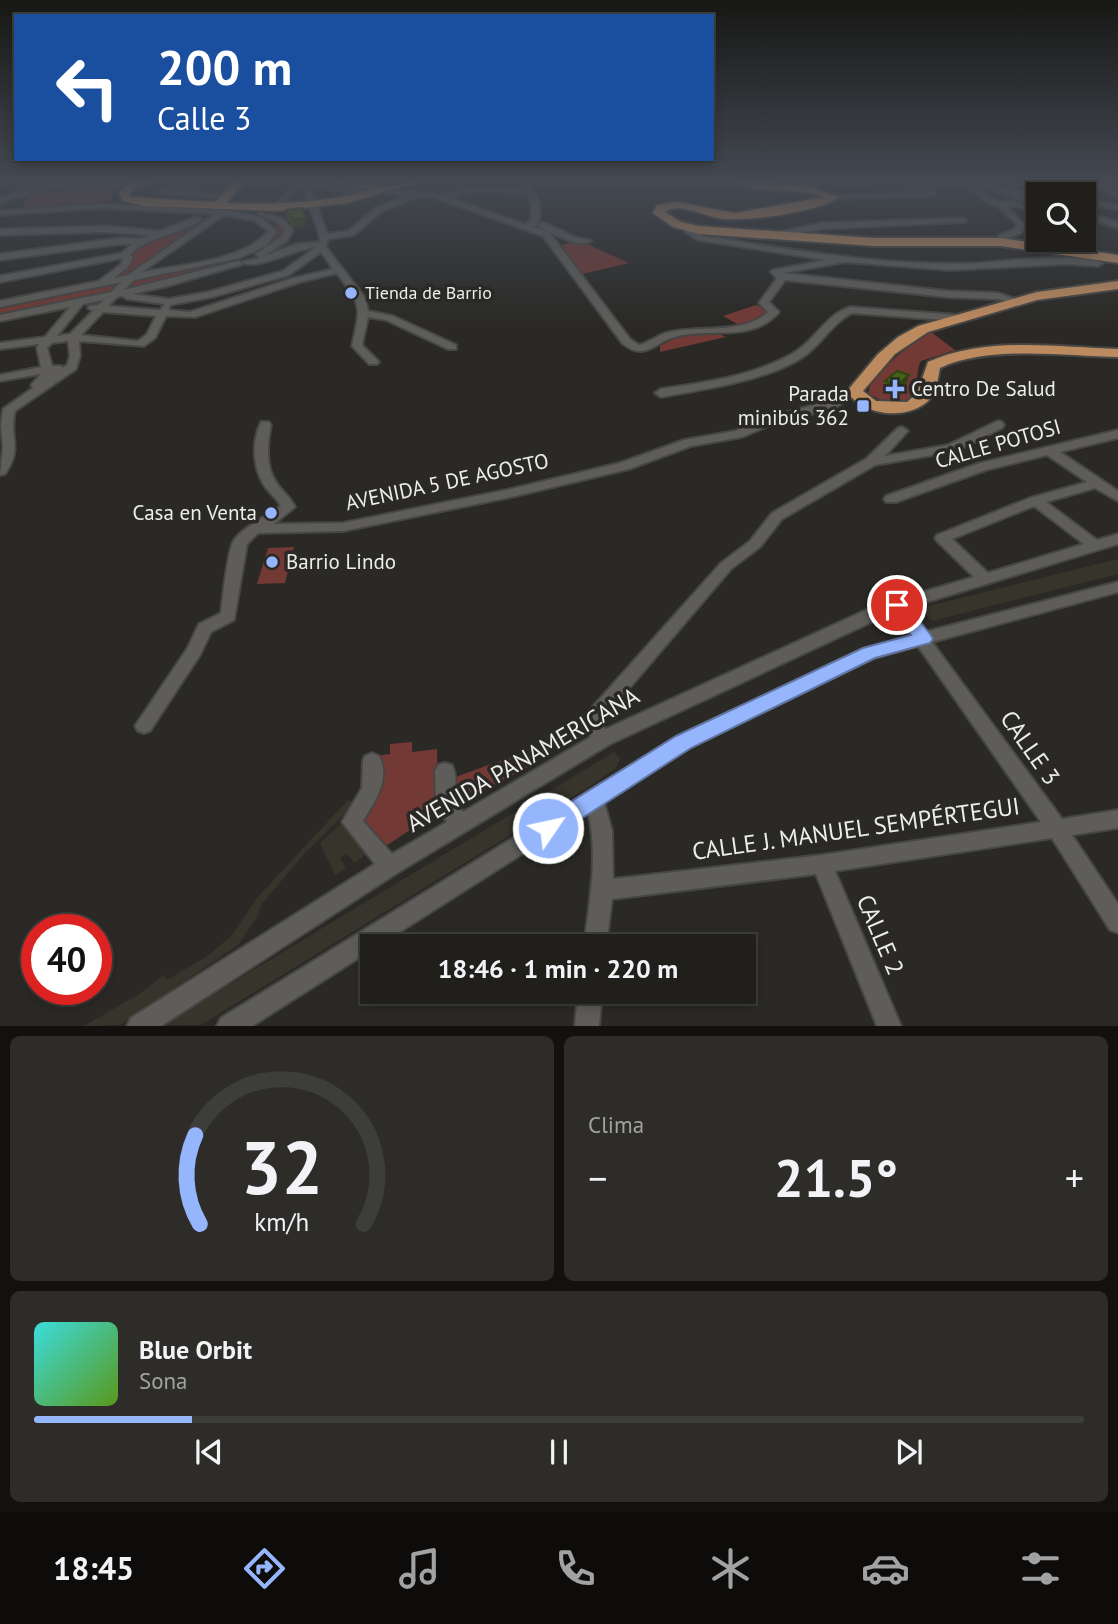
<!DOCTYPE html>
<html lang="es">
<meta charset="utf-8">
<style>
:root{--surface:#201f1c;--page:#2d2c29;--text:#f1f3f6;--muted:#a2a2a3;--line:#3d3d3b;--accent:#95b6fd}
body{margin:0;font-family:"PT Sans",sans-serif;background:var(--page);color:var(--text);height:100vh;display:flex;flex-direction:column;font-size:26px;white-space:nowrap}
*{box-sizing:border-box;margin:0}
p{font-size:23px;color:var(--muted)}
.icon{flex:none;width:38px;height:38px;fill:none;stroke:currentColor;stroke-width:2;stroke-linecap:round;stroke-linejoin:round}
.map{position:relative;height:1026px;overflow:hidden}
.side{display:flex;flex-direction:column;gap:10px;padding:10px;background:#12110f;flex:1}
.side>*{flex:none}
.banner{position:absolute;left:14px;top:14px;width:700px;height:147px;border-radius:0px;box-shadow:0 4px 10px #0003,0 0 0 2px var(--line);background:#1a4fa0;color:#fff;overflow:hidden}
.tools{position:absolute;left:1026px;top:182px;display:grid;gap:14px}
.tools a{display:grid;place-items:center;width:70px;height:70px;border-radius:0px;background:var(--surface);box-shadow:0 4px 10px #0003,0 0 0 2px var(--line);font-size:35px}
.speed{position:absolute;left:21px;top:914px;display:flex;gap:14px;font-size:35px;font-weight:700;text-align:center}
.speed>*{display:grid;place-content:center;width:91px;height:91px;border-radius:50%;background:var(--surface);box-shadow:0 4px 10px #0003,0 0 0 2px var(--line);line-height:1}
.speed .limit{border:10px solid #d22;background:#fff;color:#111}
.pin{position:absolute;display:grid;place-items:center;width:60px;height:60px;color:#fff;margin:-30px;border:4px solid #fff;border-radius:50%;box-shadow:0 2px 7px #0007}
.me{position:absolute;width:77px;margin:-38px;rotate:56deg;stroke-linejoin:round;filter:drop-shadow(0 0 5px #0008)}
.turn{display:flex;align-items:center;gap:24px;height:147px;padding:0 28px;font-size:32px}
.turn .icon{width:91px;height:91px;stroke-width:2.5}
.turn b{display:block;font-size:49px;line-height:60px}
.big{font-size:52px;font-weight:700;line-height:1.1}
.side .card{flex:1;display:flex;flex-direction:column;justify-content:center;gap:10px;min-width:0;padding:0 24px;border-radius:10px;background:var(--page)}
.side .dial{align-items:center;gap:0}
.dial svg{height:182px;overflow:visible;fill:none;stroke:var(--line);stroke-width:7;stroke-linecap:round;text-anchor:middle}
.dial text{fill:var(--text);stroke:none}
.song{display:flex;align-items:center;gap:21px}
.cover{width:84px;height:84px;border-radius:10px;background:linear-gradient(135deg,hsl(180 70% 55%),hsl(90 70% 35%))}
.played{height:7px;border-radius:4px;background:linear-gradient(90deg,var(--accent) 15%,var(--line) 15%)}
.keys{display:flex;justify-content:space-around;direction:ltr}
.heat{display:flex;justify-content:space-between;align-items:center;font-size:38px;direction:ltr}
.side .tiles{flex:1;display:grid;gap:10px;grid-template-columns:1fr 1fr}
.card:last-child{grid-column:span 2}
.trip{position:absolute;left:360px;top:934px;width:396px;height:70px;border-radius:0px;background:var(--surface);box-shadow:0 4px 10px #0003,0 0 0 2px var(--line);font-weight:700;line-height:70px;text-align:center}
.tab-bar{display:flex;height:112px;justify-content:space-around;align-items:center;background:#0d0c0b;color:var(--muted)}
.tab-bar .icon{width:49px;height:49px}
.tab-bar .active{color:var(--accent)}
.tab-bar b{font-size:32px;color:var(--text)}
.map>svg:first-child{display:block}
</style>
<div class="map">
<svg width="1118" height="1026" viewBox="0 0 1118 1026">
<rect width="100%" height="100%" fill="#2a2926"/>
<g fill="#37342c">
<polygon points="1118,559 1118,574 932,621 920,608"/>
<polygon points="614,752 620,759 616,768 595,783 201,1025 162,1025"/>
<polygon points="348,800 355,804 301,857 262,904 258,911 260,912 238,945 120,1025 84,1026 138,995 164,975 167,980 209,955 231,936 257,898"/>
<polygon points="341,824 369,852 355,863 346,854 340,858 346,868 335,875 320,843"/>
</g>
<g fill="#723935">
<polygon points="114,187 110,201 22,209 29,194"/>
<polygon points="215,214 218,214 139,266 129,276 109,280 132,262 131,255 152,240 185,231"/>
<path d="M274,225H282L284,234L281,239C260,254 148,294 129,286L136,280L249,254L274,238L277,230Z"/>
<polygon points="573,241 587,244 629,263 578,275 560,246"/>
<polygon points="120,283 114,292 0,318 0,309"/>
<polygon points="756,305 768,310 768,314 739,325 723,316"/>
<path d="M931,332L955,350L921,361C914,374 921,390 910,402L887,403L869,394C866,377 916,340 931,332Z"/>
<polygon points="718,333 726,337 660,352 660,346 681,335"/>
<polygon points="294,547 285,583 257,584 268,548"/>
<polygon points="412,742 412,752 437,749 438,811 386,846 360,823 375,756 390,754 390,744"/>
<polygon points="524,752 532,765 457,805 453,778"/>
</g>
<g fill="none" stroke-linecap="round" stroke-linejoin="round">
<defs>
<g id="minor">
<path d="M9,180H17L28,188C54,182 113,174 137,186L133,188C79,181 49,187 0,203V198L21,190Z"/>
<polygon points="201,180 218,180 177,190 227,195 231,197 227,199 161,193 157,191"/>
<path d="M272,180H296L378,191L382,189L434,193L444,196V193L471,188L524,189L517,180H525C537,194 545,207 537,225L532,226L549,232L630,339L639,345C650,342 659,334 670,332C701,325 743,335 768,312L759,303L777,278L771,272L773,270L826,260L698,240L685,232V228L689,225L692,226L693,231L703,236C795,250 888,267 980,263C1005,261 1085,252 1103,263L1098,266L1067,264L950,270L845,262L783,273L947,291L998,293L1021,301L1016,304L998,299L947,297L785,280L769,302L779,312C752,344 706,326 671,338C661,341 653,350 642,351C634,352 628,348 622,343L543,236L433,197L419,196L381,212L354,235L328,239L326,247L365,298L368,311L393,316L456,345V349H448L386,320L368,317L362,345L379,362L377,364H369L352,346C361,305 362,307 337,273L300,282L195,317L166,316L155,338L144,346L79,341L80,356L76,369L15,411C8,438 24,446 5,474L0,475L3,447L1,425L3,409L33,388L31,385L41,374L0,381V375L41,367L37,348L39,344L0,349V343L45,337L70,307L0,321V315L111,292L121,282L0,307V301L99,281L121,264L123,258L0,282V276L122,253L132,244H120L0,260V254L120,238L140,239L149,235L106,232L0,235V229L106,226L160,231L195,217L202,219C180,236 151,234 130,255L133,258L128,267L114,278L128,275L215,214L100,208L0,215V211L100,204L223,210L261,217L277,231L266,246L239,258L134,280L124,290L238,261L243,264L164,287L132,294L169,299L208,292L283,271L316,247C295,249 256,271 241,262L260,258L256,255L257,253L281,237L285,230L278,223L258,215V211L284,219L293,230L287,241L264,256L297,244L319,242L320,237L304,190L307,186L300,185L277,210L273,208L292,185ZM314,187L376,195L380,193L408,195L375,208L348,231L327,234L312,190ZM471,192L527,193L532,205L530,221L524,224L448,197ZM224,215L255,221L268,231C245,261 178,265 142,272ZM321,252L333,269L294,278L190,312L169,310L170,305L212,297L289,275ZM122,296L127,299L165,304L160,310L108,306L117,297ZM104,300L98,305L89,306L88,308L93,311L70,334L57,336L83,304ZM103,312L156,316L147,334L138,341L81,335ZM68,341L70,356L67,365L62,368L61,366H52L47,348L52,343Z"/>
<path d="M895,180C908,180 926,185 936,194L932,196L833,199L829,197L833,195L923,192Z"/>
<polygon points="956,180 965,180 997,201 1017,202 1038,210 1038,215 1016,206 1006,206 1025,225 1021,233 1006,239 1003,244 997,244 999,235 1015,229 1017,225 997,205 992,205"/>
<polygon points="972,180 983,180 1010,191 1014,189 1038,195 1038,199 1018,194 1027,199 1020,201"/>
<polygon points="1007,180 1041,184 1067,194 1056,194"/>
<polygon points="1078,180 1089,180 1118,192 1118,197"/>
<polygon points="1083,200 1118,205 1118,209 1083,204"/>
<polygon points="1083,212 1118,222 1118,228 1083,217"/>
<polygon points="962,218 966,220 965,222 821,229 785,236 775,233 821,223"/>
<path d="M539,223H545L575,237L592,241C576,248 554,234 539,227Z"/>
<polygon points="1063,240 1071,240 1082,253 1081,255 1075,255"/>
<path d="M850,307L958,315L963,318L958,321L852,313C832,323 821,345 803,357C766,381 704,389 661,397L655,393L661,389C704,383 753,376 792,354C814,342 825,315 850,307Z"/>
<path d="M855,388L861,391L859,393L836,407L768,426L742,437L691,446L629,469L511,497L343,531L258,533L247,544L234,620L211,632L200,655L150,731L144,733L138,731L135,726L187,649L199,624L221,613C223,597 227,555 233,542C240,529 268,515 281,506C277,499 271,494 266,488C253,470 251,443 261,422H269L271,425C267,445 265,468 278,485C284,493 291,498 295,507L274,524L343,523L511,489L620,463L684,440L735,431L760,420L828,401Z"/>
<path d="M998,421L1002,422L1004,425L1002,428L956,451L875,465L782,519L760,547L731,569L603,719L601,724L606,729L875,606L974,577L937,541L935,538L937,535L1030,498L1087,482L1047,455L986,470L896,502H886L884,499L886,496L977,464L1118,430V438L1060,452L1118,491V501L1095,488L1046,502L1097,540L1118,534V544L907,608L925,632L1118,582V592L932,642L1062,819L1118,810V828L1072,835L1118,904V933L1110,930L1052,838L835,871L901,1026H877L816,874L612,899L606,947H584C589,902 599,857 588,812L252,1026H217L221,1018L677,737L863,649L911,636L893,612L610,744L397,873L161,1026H127L131,1018L375,864L342,822L362,788L363,761L365,756L372,753L379,756C391,779 375,801 363,821L392,854L447,822L436,806L435,771L438,765L445,763L452,765C460,782 450,796 463,812L591,737L583,725L589,711L721,563L750,541L772,513L866,459L898,428L902,427L908,431L885,456L948,445ZM1034,506L1084,544L988,573L952,539ZM918,646L1041,822L822,855L613,879L612,831L604,802L691,747L874,658Z"/>
<polygon points="578,992 602,992 599,1026 575,1026"/>
</g>
<g id="major">
<path d="M143,180H163L137,188L129,194L131,197L215,202L236,180H247L227,203C276,205 323,203 371,190L314,180C337,180 360,186 382,187C391,188 413,180 427,180L347,203L277,211L144,206L123,201L119,192L129,184Z"/>
<path d="M731,180L810,186L839,197C820,212 742,223 717,218C703,215 677,202 665,212L681,222L699,226L874,238H1000L1118,255V263L1000,246H874L699,234L673,227L653,213L657,205L677,202L735,213L824,197C795,185 758,197 731,180Z"/>
<path d="M1118,281V289L1037,300L928,332L895,354L863,391L876,401L907,402L917,393L928,362C985,336 1057,347 1118,349V357C1065,356 989,345 940,368C938,377 937,392 930,399C910,421 862,417 847,391L878,354L898,337L918,326L1037,292Z"/>
</g>
</defs>
<use href="#minor" stroke="#464644" stroke-width="4"/>
<use href="#major" stroke="#464644" stroke-width="4"/>
<use href="#minor" fill="#5e5d5a" fill-rule="evenodd"/>
<use href="#major" fill="#bc8a5f" fill-rule="evenodd"/>
</g>
<g fill="#3c5315">
<polygon points="286,210 305,218 306,226 295,228 287,219"/>
<polygon points="885,381 906,386 895,395 883,391"/>
</g>
<g fill="#314411">
<polygon points="305,218 306,226 295,228 293,219"/>
<polygon points="909,375 906,386 895,395 897,385"/>
</g>
<g fill="#466118" stroke="#314411" stroke-width="2">
<polygon points="302,208 305,218 293,219 286,210"/>
<polygon points="897,371 909,375 897,385 885,381"/>
</g>
<linearGradient id="sky" x2="0" y2="1"><stop stop-color="#171715"/><stop offset="0.56" stop-color="#444952"/><stop offset="1" stop-color="#444952" stop-opacity="0"/></linearGradient>
<rect width="1118" height="324" fill="url(#sky)"/>
<polygon fill="#95b6fd" stroke="#6176a4" stroke-width="2" points="897,599 903,600 930,634 933,639 930,643 875,658 691,748 556,835 548,838 540,835 536,828 540,821 676,736 863,648 911,635 888,605"/>
<g fill="#95b6fd" stroke="#2a2926" stroke-width="2.5">
<circle cx="351" cy="293" r="7"/>
<path d="M891.5 378.5h7v7h7v7h-7v7h-7v-7h-7v-7h7z"/>
<rect x="856" y="399" width="14" height="14" rx="3.5"/>
<circle cx="271" cy="513" r="7"/>
<circle cx="272" cy="562" r="7"/>
</g>
<g text-anchor="middle" stroke-width="7" stroke-linejoin="round" paint-order="stroke">
<g font-size="18" fill="#ececea" stroke="#2a2926" text-anchor="start">
<text x="365" y="299">Tienda de Barrio</text>
</g>
<g font-size="21" fill="#ececea" stroke="#2a2926" text-anchor="start">
<text x="911" y="396">Centro De Salud</text>
<text x="849" y="401" text-anchor="end">Parada<tspan x="849" dy="24">minibús 362</tspan></text>
<text x="257" y="520" text-anchor="end">Casa en Venta</text>
<text x="286" y="569">Barrio Lindo</text>
</g>
<g font-size="21" fill="#ececea" stroke="#2a2926">
<text transform="translate(998 444) rotate(-16)" y="7">CALLE POTOSI</text>
<text transform="translate(447 482) rotate(-12)" y="7">AVENIDA 5 DE AGOSTO</text>
</g>
<g font-size="24" fill="#ececea" stroke="#2a2926">
<text transform="translate(1030 748) rotate(55)" y="8">CALLE 3</text>
<text transform="translate(523 760) rotate(-30)" y="8">AVENIDA PANAMERICANA</text>
<text transform="translate(856 829) rotate(-8)" y="8">CALLE J. MANUEL SEMPÉRTEGUI</text>
<text transform="translate(880 935) rotate(67)" y="8">CALLE 2</text>
</g>
</g>
</svg>
<div class="tools">
<a><svg class="icon" aria-label="search" viewBox="0 0 24 24"><circle cx="10" cy="10" r="6"/><path d="M15 15l6 6"/></svg></a>
</div>
<div class="speed"><div class="limit">40</div></div>
<div class="pin" style="left:897px;top:605px;background:#d93025"><svg class="icon" aria-label="arrive" viewBox="0 0 24 24"><path d="M6 21V4h12l-3 4 3 4H6"/></svg></div>
<svg class="me" style="left:548px;top:828px" viewBox="-20 -20 40 40"><circle r="17" fill="#95b6fd" stroke="#fff" stroke-width="3"/><path d="M0-11L8 9 0 5-8 9z" fill="#fff"/></svg>
<div class="trip">18:46 · 1 min · 220 m</div>
<div class="banner">
<div class="turn"><svg class="icon" aria-label="left" viewBox="0 0 24 24"><path d="M17 20v-9H6M10 6l-5 5 5 5"/></svg><div><b>200 m</b>Calle 3</div></div>
</div>
</div>
<section class="side">
<div class="tiles">
<div class="card dial"><svg viewBox="0 0 100 80">
<path d="M14 69A42 42 0 1 1 86 69"/>
<path d="M14 69A42 42 0 0 1 12 30" stroke="#95b6fd"/>
<text x="50" y="56" font-size="32" font-weight="700">32</text>
<text x="50" y="72" font-size="11">km/h</text>
</svg></div>
<div class="card"><p>Clima</p>
<div class="heat"><a>−</a><b class="big">21.5°</b><a>+</a></div>
</div>
<div class="card">
<div class="song"><i class="cover"></i><div><b>Blue Orbit</b><p>Sona</p></div></div>
<div class="played"></div>
<div class="keys"><svg class="icon" aria-label="previous" viewBox="0 0 24 24"><path d="M18 5L8 12l10 7zM5 5v14"/></svg><svg class="icon" aria-label="pause" viewBox="0 0 24 24"><path d="M8 5v14M16 5v14"/></svg><svg class="icon" aria-label="next" viewBox="0 0 24 24"><path d="M6 5l10 7-10 7zM19 5v14"/></svg></div>
</div>
</div>
</section>
<nav class="tab-bar">
<b>18:45</b>
<svg class="icon active" aria-label="directions" viewBox="0 0 24 24"><path d="M12 3l9 9-9 9-9-9zM9 14v-3h6M13 9l2 2-2 2"/></svg>
<svg class="icon" aria-label="music" viewBox="0 0 24 24"><path d="M9 18V5l10-2v13"/><circle cx="6" cy="18" r="3"/><circle cx="16" cy="16" r="3"/></svg>
<svg class="icon" aria-label="phone" viewBox="0 0 24 24"><path d="M5 4h4l2 5-3 2q2 4 5 5l2-3 5 2v4C11 20 4 13 5 4z"/></svg>
<svg class="icon" aria-label="climate" viewBox="0 0 24 24"><path d="M12 3v18M4 7l16 10M4 17L20 7"/></svg>
<svg class="icon" aria-label="car" viewBox="0 0 24 24"><path d="M5 17H2v-5l4-1 3-4h7l3 4 3 1v5h-3M9 17h6M6 11h13"/><circle cx="7" cy="17" r="2"/><circle cx="17" cy="17" r="2"/></svg>
<svg class="icon" aria-label="filters" viewBox="0 0 24 24"><path d="M4 7h16M4 17h16"/><circle cx="9" cy="7" r="2"/><circle cx="15" cy="17" r="2"/></svg>
</nav>
